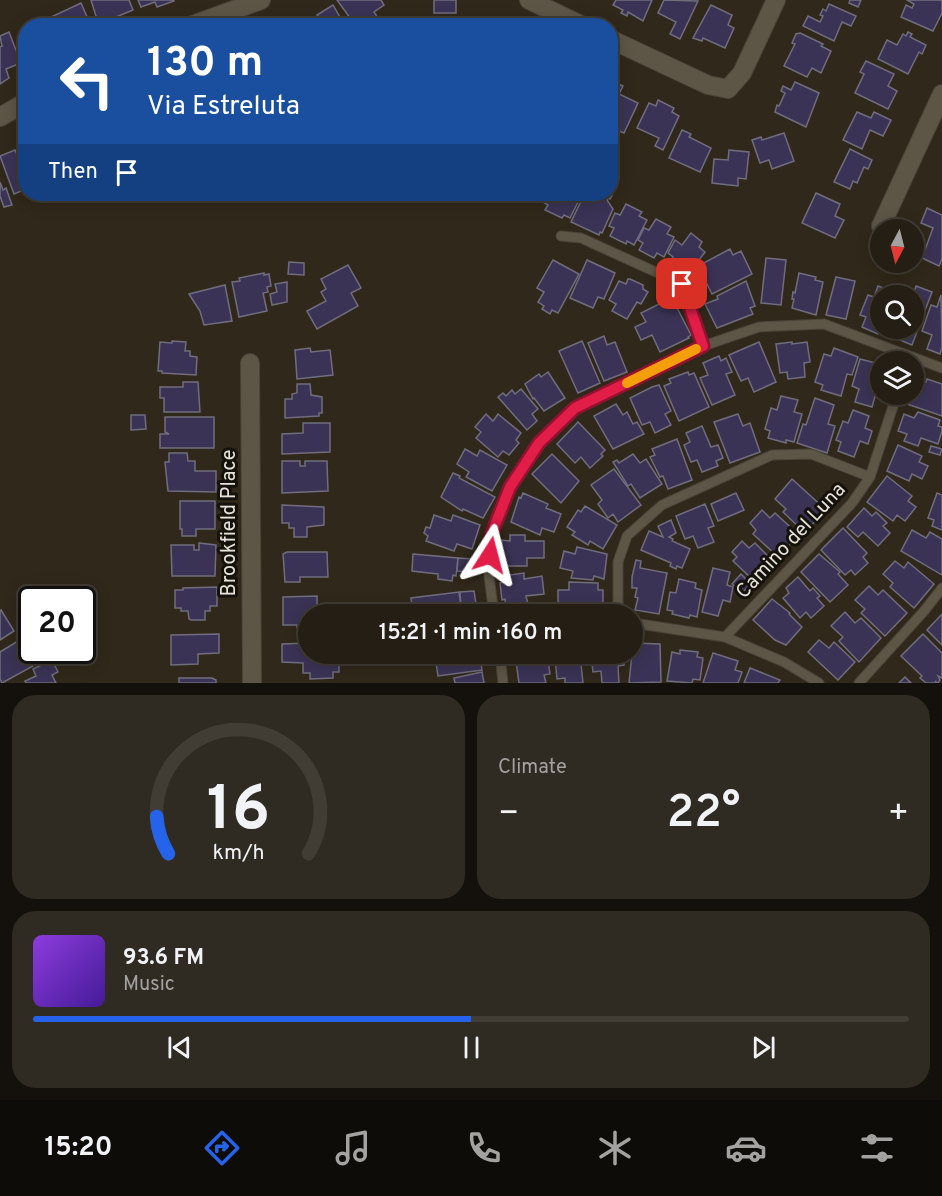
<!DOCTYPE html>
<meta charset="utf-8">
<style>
:root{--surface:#241e14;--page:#302b22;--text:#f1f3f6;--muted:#a3a2a0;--line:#413c34;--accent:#2563eb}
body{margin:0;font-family:Overpass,sans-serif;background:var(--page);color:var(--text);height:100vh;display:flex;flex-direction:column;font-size:22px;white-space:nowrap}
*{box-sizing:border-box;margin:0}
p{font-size:20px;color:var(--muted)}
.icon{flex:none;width:33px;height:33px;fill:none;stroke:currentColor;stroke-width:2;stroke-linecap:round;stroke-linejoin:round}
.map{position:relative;height:683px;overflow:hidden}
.sheet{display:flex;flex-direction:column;gap:12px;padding:12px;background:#14100b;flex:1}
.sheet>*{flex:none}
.guide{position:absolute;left:18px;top:18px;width:600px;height:183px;border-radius:24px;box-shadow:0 3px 15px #0003,0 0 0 2px var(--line);background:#1a4fa0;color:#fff;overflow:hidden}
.needle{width:39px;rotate:187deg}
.controls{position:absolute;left:870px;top:219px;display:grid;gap:12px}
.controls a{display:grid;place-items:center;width:54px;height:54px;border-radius:50%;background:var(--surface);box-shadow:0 3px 15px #0003,0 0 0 2px var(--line);font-size:30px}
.speed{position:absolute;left:18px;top:586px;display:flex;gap:12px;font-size:30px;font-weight:700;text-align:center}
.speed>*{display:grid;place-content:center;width:78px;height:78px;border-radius:50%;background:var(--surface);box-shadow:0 3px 15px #0003,0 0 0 2px var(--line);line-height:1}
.speed .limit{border:3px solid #111;border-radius:9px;background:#fff;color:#111}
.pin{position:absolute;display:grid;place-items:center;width:51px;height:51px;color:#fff;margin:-26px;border-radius:12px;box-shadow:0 3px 9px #0006}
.me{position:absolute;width:66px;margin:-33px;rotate:9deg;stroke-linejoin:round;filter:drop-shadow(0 0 4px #0008)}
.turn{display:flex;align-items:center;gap:21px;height:126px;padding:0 30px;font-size:27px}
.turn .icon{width:78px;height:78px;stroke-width:2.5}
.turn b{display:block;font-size:42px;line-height:51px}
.then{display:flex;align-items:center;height:57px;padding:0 30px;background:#0003;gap:12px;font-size:22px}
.big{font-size:45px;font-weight:600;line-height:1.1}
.sheet .card{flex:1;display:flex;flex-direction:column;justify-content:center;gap:9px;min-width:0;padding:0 21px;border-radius:24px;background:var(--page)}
.sheet .dial{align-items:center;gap:0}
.dial svg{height:156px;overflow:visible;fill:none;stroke:var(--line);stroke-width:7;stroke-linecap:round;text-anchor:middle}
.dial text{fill:var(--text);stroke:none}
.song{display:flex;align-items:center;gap:18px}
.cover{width:72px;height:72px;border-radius:9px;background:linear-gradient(135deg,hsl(270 70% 55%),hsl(260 70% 35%))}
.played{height:6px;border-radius:3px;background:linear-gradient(90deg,var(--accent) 50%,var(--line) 50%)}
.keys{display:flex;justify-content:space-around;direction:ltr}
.heat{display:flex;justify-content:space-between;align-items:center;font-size:33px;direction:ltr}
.sheet .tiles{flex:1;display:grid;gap:12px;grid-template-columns:1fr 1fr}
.card:last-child{grid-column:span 2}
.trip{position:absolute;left:298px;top:604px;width:345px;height:60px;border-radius:30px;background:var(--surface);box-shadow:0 3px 15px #0003,0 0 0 2px var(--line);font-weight:600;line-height:60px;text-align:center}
.dock{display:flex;height:96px;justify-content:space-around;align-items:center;background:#0e0c08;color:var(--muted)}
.dock .icon{width:42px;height:42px}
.dock .active{color:var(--accent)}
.dock b{font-size:27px;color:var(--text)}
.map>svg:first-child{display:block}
</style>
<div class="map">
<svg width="942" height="683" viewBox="0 0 942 683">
<rect width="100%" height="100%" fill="#30281a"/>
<g fill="#3b3355" stroke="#706d7e" stroke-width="1.5">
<polygon points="91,0 129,0 133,10 116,17 118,23 112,26 99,26"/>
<polygon points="138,0 174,0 174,1 157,7 155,2 141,7"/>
<polygon points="337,0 381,0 384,5 374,12 378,18 369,26 362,26 361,24 356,26"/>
<rect x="434" y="0" width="22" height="13"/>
<polygon points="616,0 652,0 643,21 628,12 627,16 621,13 623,10 613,5"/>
<polygon points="664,0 698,1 680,39 670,34 676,22 658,13"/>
<polygon points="850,0 861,0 858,7 849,3"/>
<polygon points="942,0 942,13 933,31 901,17 906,5 912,8 914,4 907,0"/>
<polygon points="81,3 91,26 55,26 51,17"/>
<polygon points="829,4 856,16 851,26 842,22 834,41 803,26 808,16 820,22 823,16 820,15 823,9 826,11"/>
<polygon points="333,5 345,26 310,26 320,19 317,15"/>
<polygon points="711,5 732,15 728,25 734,28 725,48 703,38 702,41 693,38"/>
<polygon points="9,32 21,63 6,69 9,78 0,84 0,47 2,46 0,36"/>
<polygon points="908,32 912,34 910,37 926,45 922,54 919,52 908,74 878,59 887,40 897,45 903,34 906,36"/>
<polygon points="800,33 823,44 821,46 831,51 821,73 812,68 807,77 784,66 795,44 792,43 796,34"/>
<polygon points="866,61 894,74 888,86 897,91 888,109 855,93 864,74 860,72"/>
<polygon points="610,81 623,86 619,94 638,103 624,133 610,127"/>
<polygon points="795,82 819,93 806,127 775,112 777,105 779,106 785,93 781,91 783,86 791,90"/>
<polygon points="658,100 674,108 672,112 679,116 663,150 655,146 659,138 637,128 649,103 656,106"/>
<polygon points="857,112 871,118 874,112 891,120 883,136 870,130 862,149 843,140"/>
<polygon points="682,130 691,134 689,137 711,148 700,172 669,158"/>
<polygon points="784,133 794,161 772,169 769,160 760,163 752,140 761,137 762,140"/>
<polygon points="850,149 872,160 868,169 864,167 857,183 853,181 850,189 834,182"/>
<polygon points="15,150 20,162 26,160 26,189 14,194 0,156"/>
<polygon points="729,150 749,152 746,179 738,178 738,186 712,183 714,159 728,160"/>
<polygon points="0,182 3,190 6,188 12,205 4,207 0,196"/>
<polygon points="816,193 840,204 835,216 844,220 835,238 802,223"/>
<polygon points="547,194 582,194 570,218 564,215 562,218 545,210 548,205 543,202"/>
<polygon points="582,194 606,194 612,196 610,199 608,198 607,200 613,209 602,233 600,232 599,235 571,222 584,195"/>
<polygon points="626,204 642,212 639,216 647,220 634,245 627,241 626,244 610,236 614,228 609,226 615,213 620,215"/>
<polygon points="927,208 942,215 942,259 939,266 922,258 933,228 921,223"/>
<polygon points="656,219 671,227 667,234 674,237 664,257 657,253 654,258 639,250 643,243 638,240 644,228 649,230"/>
<polygon points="691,233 702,242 699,247 705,252 688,275 670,261 673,257 668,253 675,240 682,245"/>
<polygon points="730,249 733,255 741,251 752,274 712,294 698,266"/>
<polygon points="766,258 786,260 781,305 761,303"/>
<polygon points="553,260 579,274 558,313 552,310 550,314 542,309 544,306 538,302 544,292 537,288"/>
<polygon points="587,260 615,273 604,299 598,297 593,308 570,298"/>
<polygon points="289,262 304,263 304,275 288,274"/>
<polygon points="348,265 361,288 351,293 358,306 317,329 307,311 326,301 321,292 326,289 321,279"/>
<polygon points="264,273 264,275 269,274 271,286 267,287 268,292 263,293 267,311 239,317 232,282 240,281 239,278"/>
<polygon points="799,273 816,277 815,280 823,282 816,315 792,308 794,299 792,299 793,292 795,293"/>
<polygon points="836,277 855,281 846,319 826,315"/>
<polygon points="628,279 630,279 643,285 643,289 648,292 641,304 637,302 627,319 612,311 616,304 609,300 619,281 626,284"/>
<polygon points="746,281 755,306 750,308 753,314 717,328 705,304 718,299 717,296"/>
<polygon points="287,282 287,302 272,305 270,294 277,292 275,284"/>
<polygon points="225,285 232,321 204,325 200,311 189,294"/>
<polygon points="878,286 894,292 893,296 880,296 880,328 888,328 886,334 879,331 878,334 862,327 866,317 860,315 868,295 874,297"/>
<polygon points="916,286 932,292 912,345 900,340 905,328 914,328 913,296"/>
<polygon points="941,295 942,347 940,354 927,349 932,335 922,331 931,305 937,307"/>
<polygon points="669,299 674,307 676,306 691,335 688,337 689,338 660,352 652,335 641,340 635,327 646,322 641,313"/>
<polygon points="604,336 607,345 615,342 627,372 604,381 588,343"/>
<polygon points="172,341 186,342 185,351 190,351 190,356 197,357 196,375 162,373 162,371 158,371 160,342 172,343"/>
<polygon points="582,341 600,383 578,393 559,351"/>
<polygon points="759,342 776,382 754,392 748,378 741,381 729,355"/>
<polygon points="792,342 792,344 807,342 810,362 804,363 805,377 788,379 787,372 780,373 776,344"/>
<polygon points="310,348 311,352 330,350 333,375 297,379 295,350"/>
<polygon points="834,348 858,357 852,375 847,374 841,396 821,390 823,385 815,382 824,354 831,356"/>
<polygon points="719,356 721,361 726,358 732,372 726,374 735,395 712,405 700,378 708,375 703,363"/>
<polygon points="860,359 880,364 880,394 876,393 872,407 855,402 859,389 852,386"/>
<polygon points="548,372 565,398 544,411 534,398 533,399 525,384 539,374 541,377"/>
<polygon points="688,372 689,375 694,373 709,407 679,421 664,386 671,383 669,379"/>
<polygon points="916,378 926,382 927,379 942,384 942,416 907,404 910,394 914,394"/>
<polygon points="183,382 198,382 200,412 164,412 164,398 160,398 160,387 183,387"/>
<polygon points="297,384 310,384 311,395 322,397 322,413 319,413 319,416 285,418 285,399 292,399 292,394 297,393"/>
<polygon points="659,385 671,411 665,414 671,425 655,433 650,422 642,425 630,398 652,387"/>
<polygon points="521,389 538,409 532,414 537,421 527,430 498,397 503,393 506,396 512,390 515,394"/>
<polygon points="781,396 798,400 794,412 802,414 794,442 786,440 786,443 768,438 770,431 765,429 771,408 777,410"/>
<polygon points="815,398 834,405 828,424 835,426 827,453 797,443 803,424 806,425"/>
<polygon points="616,404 623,415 627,412 633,424 637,422 644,434 613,449 594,416"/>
<polygon points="853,410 869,416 865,428 872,431 868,444 860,441 854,457 838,451 841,442 836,440 843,421 848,423"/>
<polygon points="918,412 940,420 938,426 942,427 942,431 938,444 921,438 918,446 904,441 907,434 898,431 904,414 914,418"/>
<polygon points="486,414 493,421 498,414 521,433 516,440 519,443 509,455 503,451 498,457 476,438 481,432 475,427"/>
<polygon points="738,414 743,426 750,423 760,452 730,463 714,422"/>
<polygon points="131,415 145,415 146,429 131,430"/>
<polygon points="165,417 214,417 214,448 160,448 160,434 169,434 165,432"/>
<polygon points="578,422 605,450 601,454 603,456 590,468 581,457 575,463 557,444"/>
<polygon points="303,423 330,423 330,452 282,454 282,434 303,433"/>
<polygon points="702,426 711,447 718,445 723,458 716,461 718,466 702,472 697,460 691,462 684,445 690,442 686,433"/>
<polygon points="677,439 692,480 668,489 663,476 660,477 650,457 655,455 652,449"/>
<polygon points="898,445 922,456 919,462 928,466 922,479 912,474 909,481 887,471"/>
<polygon points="931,446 942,449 940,455 929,452"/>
<polygon points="465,449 477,456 480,450 507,465 492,491 466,477 469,472 457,464"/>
<polygon points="169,453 187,453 188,461 195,461 195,471 216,471 216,492 168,491 165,462 169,462"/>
<polygon points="552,454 579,481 561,503 532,474"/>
<polygon points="633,454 640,463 646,459 662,484 640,498 631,484 628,486 613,462 617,460 619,463"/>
<polygon points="282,461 300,461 300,466 305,466 305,461 327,461 328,491 282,493"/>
<polygon points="614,469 641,505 618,522 613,514 608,518 598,504 602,500 591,485"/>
<polygon points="453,473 460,476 459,478 495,497 483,518 463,509 462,511 441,497"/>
<polygon points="887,476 912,496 908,501 916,507 905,521 897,515 893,521 867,502"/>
<polygon points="792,479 825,509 821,513 822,515 804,532 783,512 786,509 775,499"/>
<polygon points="523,493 548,504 546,508 561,514 554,532 542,528 540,535 511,522 519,497 521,498"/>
<polygon points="736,493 744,510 718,521 711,504"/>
<polygon points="937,493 942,495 942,530 932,526 934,520 928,518"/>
<polygon points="180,501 215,501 215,529 196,529 196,536 182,536 182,529 180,529"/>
<polygon points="705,504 714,526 708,528 714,542 698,548 693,536 685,539 676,516"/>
<polygon points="282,505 324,507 324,525 307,527 307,537 294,537 294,528 289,528 289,523 282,523"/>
<polygon points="585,506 617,525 603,549 590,541 588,545 572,535 575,532 567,527 578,510 581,512"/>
<polygon points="864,508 872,516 876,512 887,523 883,526 890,533 878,546 863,532 858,537 847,527"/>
<polygon points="762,510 770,518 775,513 798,534 782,554 780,553 777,556 753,534 756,530 750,523"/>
<polygon points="434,515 451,521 453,515 480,525 472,549 457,544 454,551 426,541 428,536 424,533 426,527 430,528"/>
<polygon points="671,520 676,533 669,537 673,539 672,541 690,549 682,568 677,566 676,569 670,566 671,563 641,550 649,531 663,537 658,526"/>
<polygon points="843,528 867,553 863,557 868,563 855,575 851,570 845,575 821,550"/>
<polygon points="912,530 926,538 930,532 942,539 942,575 901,551"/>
<polygon points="510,535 525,535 525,541 544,541 544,558 527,558 527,566 505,566 505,558 502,558 502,540 510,541"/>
<polygon points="742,541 749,548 755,543 772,560 767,568 753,580 733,561 737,557 732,552"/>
<polygon points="199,543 216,545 215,576 172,576 171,545 194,545 194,550 199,550"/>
<polygon points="577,547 607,554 604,579 594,576 593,580 571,578 573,571 560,568 564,551 575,554"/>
<polygon points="287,552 327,552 328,577 300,577 300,582 285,582 283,554"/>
<polygon points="413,554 458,558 456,576 453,575 452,581 438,579 438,574 412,571"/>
<polygon points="819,554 840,572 838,574 848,585 830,602 801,572"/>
<polygon points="458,558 473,559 472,572 457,571"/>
<polygon points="636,560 641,561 640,568 667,573 659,614 635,610 638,598 635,597 637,588 632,588 632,577"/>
<polygon points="895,561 904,568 908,562 934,584 914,608 890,587 893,583 883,574"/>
<polygon points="713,568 730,572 727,585 733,587 730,602 723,600 718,616 702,612"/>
<polygon points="524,573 524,579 542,576 544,594 526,596 528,604 506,607 505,599 502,600 500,583 503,582 502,576"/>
<polygon points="741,574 751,584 742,593 732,584"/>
<polygon points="798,577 810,591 813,588 820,596 817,598 824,606 811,618 806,612 800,618 783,598 789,593 786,588"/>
<polygon points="679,579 696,583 695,588 702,590 697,617 690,615 689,618 672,614 673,611 667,610 670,592 676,593"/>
<polygon points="569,582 598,583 598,590 603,590 603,608 598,608 597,615 568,615 568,607 558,607 558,590 569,590"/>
<polygon points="869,586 878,595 883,590 907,613 885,636 861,613 865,609 855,600"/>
<polygon points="217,587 217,606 210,606 210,611 205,611 205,620 191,620 189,619 188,611 181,611 181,608 175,608 175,590 183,590 183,588"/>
<polygon points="474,591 476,604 461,606 460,592"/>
<polygon points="459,592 462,615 430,615 430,613 413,615 411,598"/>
<polygon points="317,596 317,615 327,615 309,615 309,628 297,628 297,625 283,625 283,597"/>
<polygon points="772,599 790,613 789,614 802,627 786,645 775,640 753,620"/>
<polygon points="1,610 14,631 0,640 0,611"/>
<polygon points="845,612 855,623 861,618 881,638 859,662 839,641 843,637 831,626"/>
<polygon points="942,614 942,645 927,630"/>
<polygon points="219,634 219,653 198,654 198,664 171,665 171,635"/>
<polygon points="923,634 942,653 942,678 938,676 940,680 938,683 935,681 937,683 926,683 920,678 922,676 901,656"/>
<polygon points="819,640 829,648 834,642 855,662 838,680 808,652"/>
<polygon points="18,641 33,666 2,683 0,679 0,652"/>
<polygon points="309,643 309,654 329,654 329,658 339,658 339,672 333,672 333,678 310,679 310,673 303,673 303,663 282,662 282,644"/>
<polygon points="633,643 660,644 661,682 629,683"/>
<polygon points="680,650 698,652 697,657 703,658 700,680 693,679 692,683 667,681 672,652 680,654"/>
<polygon points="713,653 738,661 735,670 742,672 738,683 703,683"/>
<polygon points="435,654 480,654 482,670 438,676 436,663 433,663 432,657 435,656"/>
<polygon points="515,654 547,654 550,674 544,675 546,683 519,683"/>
<polygon points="563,654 586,654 587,663 581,664 583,683 565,683 565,678 557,679 555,657 563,656"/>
<polygon points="591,654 623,654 624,665 618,666 619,683 602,683 601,671 593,672"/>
<polygon points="52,660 58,672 52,675 56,683 26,683 25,681 36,676 33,669"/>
<polygon points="750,668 780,680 778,683 744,683"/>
<polygon points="482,672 484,683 455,683 454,678"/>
<polygon points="905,677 911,683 899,683"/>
<polygon points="179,678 212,678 216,680 216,683 179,683"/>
</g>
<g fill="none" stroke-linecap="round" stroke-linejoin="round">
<defs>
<g id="service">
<polyline points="561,236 581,238 682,284 703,346"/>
<polyline points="494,615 489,576 492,533 510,487 539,443 575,408 703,346 759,327 824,324 942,368"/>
<polyline points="618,615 618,562 627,536 662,505 772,455 811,454 870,477"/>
<polyline points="633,623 725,637 784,662 819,683"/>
<polyline points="725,637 852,503 870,477 897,394"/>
<polyline points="500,654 503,683"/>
<polyline points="859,683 925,610 942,588"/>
</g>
<g id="minor">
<polyline points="529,0 583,26"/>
<polyline points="190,26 261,0"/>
<polyline points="610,39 708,85 728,89 742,73 776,0"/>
<polyline points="0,117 26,102"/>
<polyline points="881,226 942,94"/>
<polyline points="250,363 252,683"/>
</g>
</defs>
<use href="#service" stroke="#4a4338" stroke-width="11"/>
<use href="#minor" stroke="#4a4338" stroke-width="20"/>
<use href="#service" stroke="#5d5546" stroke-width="9"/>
<use href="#minor" stroke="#5d5546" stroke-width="18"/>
</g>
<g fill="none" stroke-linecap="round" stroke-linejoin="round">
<defs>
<polyline id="route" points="490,555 492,533 510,487 539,443 575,408 703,346 682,284"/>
</defs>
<use href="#route" stroke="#92132f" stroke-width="15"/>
<use href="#route" stroke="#e11d48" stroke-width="10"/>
<polyline stroke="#f59e0b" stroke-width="10" points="627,383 696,349"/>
</g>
<g text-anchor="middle" stroke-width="6" stroke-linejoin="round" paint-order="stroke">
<g font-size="20" fill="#e7e2d9" stroke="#15120b">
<text transform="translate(228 523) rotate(-90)" y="7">Brookfield Place</text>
<text transform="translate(790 540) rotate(-47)" y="7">Camino del Luna</text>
</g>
</g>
</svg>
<div class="controls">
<a><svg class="needle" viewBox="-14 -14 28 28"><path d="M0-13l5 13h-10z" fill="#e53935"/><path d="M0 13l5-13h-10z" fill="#a3a2a0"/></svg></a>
<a><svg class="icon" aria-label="search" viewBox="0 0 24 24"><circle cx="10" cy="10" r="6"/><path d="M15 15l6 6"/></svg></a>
<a><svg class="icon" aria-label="layers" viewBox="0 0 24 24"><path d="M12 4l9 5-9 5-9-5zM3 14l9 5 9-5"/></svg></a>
</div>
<div class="speed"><div class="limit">20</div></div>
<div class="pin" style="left:682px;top:284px;background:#d93025"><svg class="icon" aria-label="arrive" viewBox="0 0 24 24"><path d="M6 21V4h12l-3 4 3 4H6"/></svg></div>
<svg class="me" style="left:490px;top:555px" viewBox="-20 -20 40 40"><path d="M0-17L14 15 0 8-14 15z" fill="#e11d48" stroke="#fff" stroke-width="4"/></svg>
<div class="trip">15:21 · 1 min · 160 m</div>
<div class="guide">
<div class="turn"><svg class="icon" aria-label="left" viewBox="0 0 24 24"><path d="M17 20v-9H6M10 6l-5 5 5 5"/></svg><div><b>130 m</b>Via Estreluta</div></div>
<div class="then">Then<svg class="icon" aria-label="arrive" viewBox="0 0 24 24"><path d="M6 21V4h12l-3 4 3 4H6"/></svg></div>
</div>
</div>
<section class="sheet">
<div class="tiles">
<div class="card dial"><svg viewBox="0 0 100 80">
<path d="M14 69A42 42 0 1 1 86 69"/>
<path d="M14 69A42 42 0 0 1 8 50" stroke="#2563eb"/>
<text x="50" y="56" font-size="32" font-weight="700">16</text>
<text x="50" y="72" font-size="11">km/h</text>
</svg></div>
<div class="card"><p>Climate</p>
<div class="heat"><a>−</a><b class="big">22°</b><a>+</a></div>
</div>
<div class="card">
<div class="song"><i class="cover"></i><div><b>93.6 FM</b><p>Music</p></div></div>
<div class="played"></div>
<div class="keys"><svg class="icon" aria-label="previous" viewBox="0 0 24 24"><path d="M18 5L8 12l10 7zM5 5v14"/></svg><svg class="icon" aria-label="pause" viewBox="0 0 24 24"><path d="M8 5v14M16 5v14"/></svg><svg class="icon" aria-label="next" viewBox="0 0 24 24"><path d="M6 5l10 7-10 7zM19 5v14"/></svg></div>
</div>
</div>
</section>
<nav class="dock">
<b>15:20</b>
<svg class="icon active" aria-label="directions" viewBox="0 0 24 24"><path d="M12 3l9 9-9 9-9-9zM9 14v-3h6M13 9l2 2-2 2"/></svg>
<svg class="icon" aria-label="music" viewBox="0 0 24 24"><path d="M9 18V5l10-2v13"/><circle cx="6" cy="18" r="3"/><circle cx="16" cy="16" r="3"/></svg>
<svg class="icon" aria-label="phone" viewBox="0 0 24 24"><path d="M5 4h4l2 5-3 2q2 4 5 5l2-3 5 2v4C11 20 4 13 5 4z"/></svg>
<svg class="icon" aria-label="climate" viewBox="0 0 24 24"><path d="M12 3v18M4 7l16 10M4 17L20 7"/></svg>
<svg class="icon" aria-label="car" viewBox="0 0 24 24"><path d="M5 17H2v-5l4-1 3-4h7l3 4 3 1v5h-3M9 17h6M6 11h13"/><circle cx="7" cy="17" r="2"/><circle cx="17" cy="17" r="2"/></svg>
<svg class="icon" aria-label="filters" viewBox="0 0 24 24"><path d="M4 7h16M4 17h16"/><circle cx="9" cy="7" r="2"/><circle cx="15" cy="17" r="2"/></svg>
</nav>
